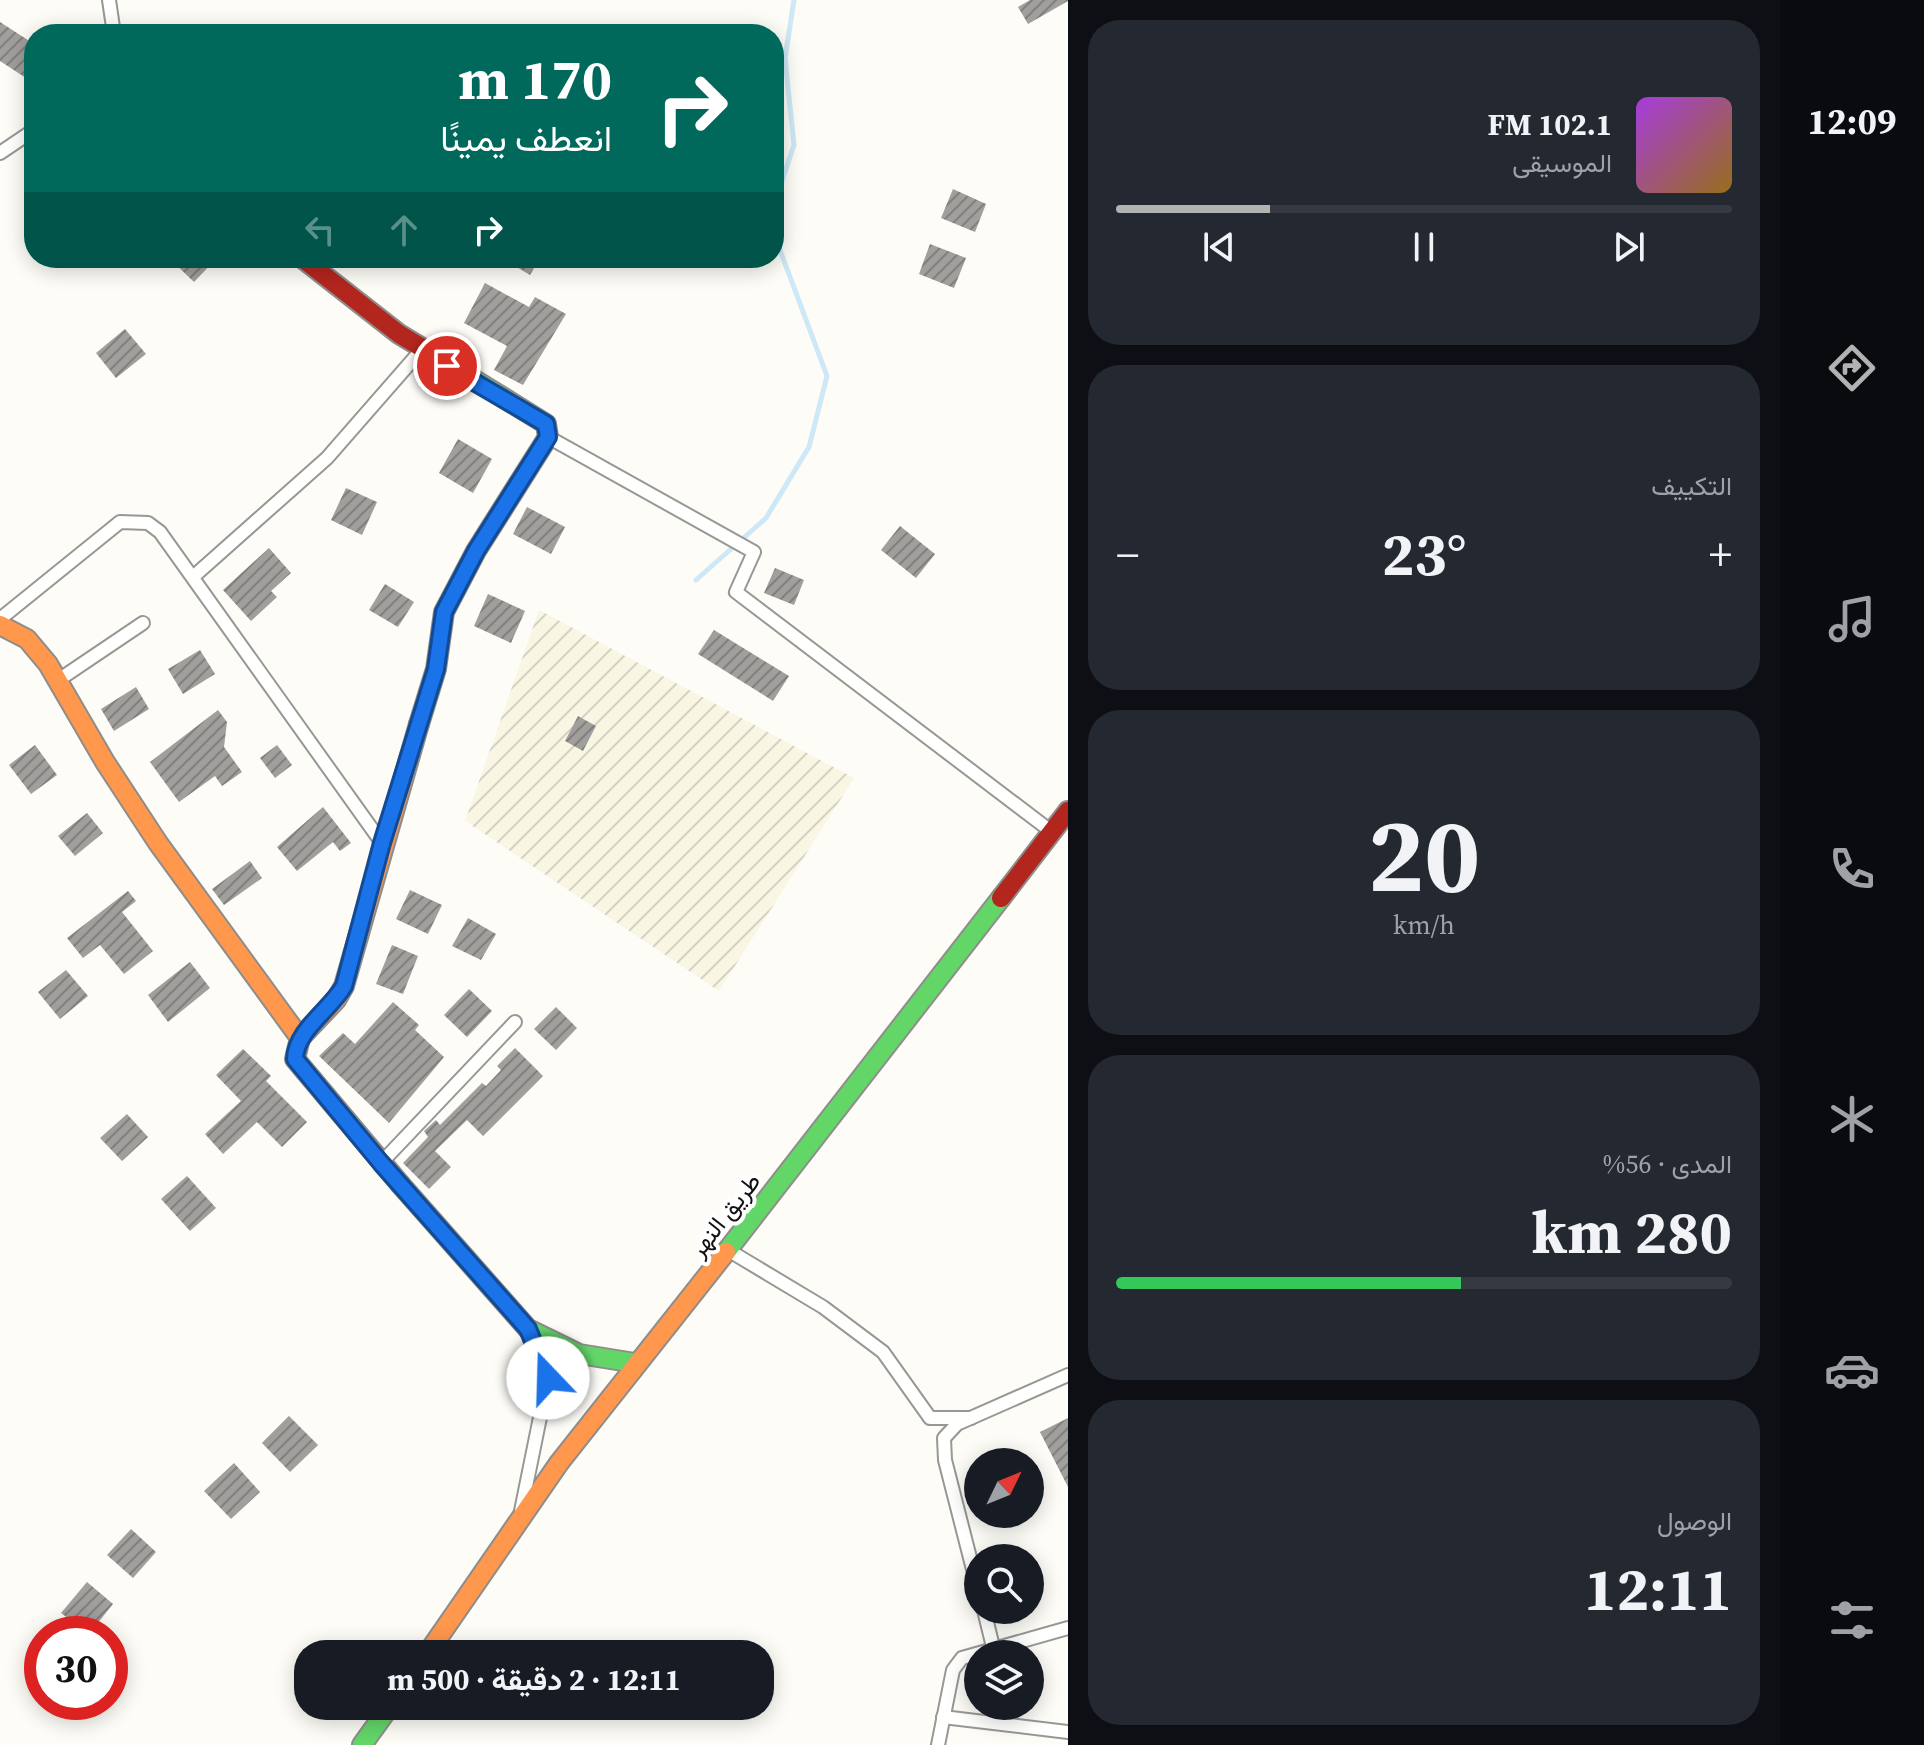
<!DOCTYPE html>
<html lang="ar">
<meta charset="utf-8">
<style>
:root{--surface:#171b24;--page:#242831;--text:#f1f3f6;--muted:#9ea1a6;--line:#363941;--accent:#b2b2b3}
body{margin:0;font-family:"Source Serif 4",Vazirmatn,serif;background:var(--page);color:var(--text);direction:rtl;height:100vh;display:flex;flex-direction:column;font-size:30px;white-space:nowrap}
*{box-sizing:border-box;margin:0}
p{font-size:26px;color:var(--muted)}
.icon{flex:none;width:44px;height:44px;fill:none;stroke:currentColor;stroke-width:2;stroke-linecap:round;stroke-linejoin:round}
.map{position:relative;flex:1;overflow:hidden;direction:ltr}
.sheet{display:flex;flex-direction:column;gap:20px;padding:20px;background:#0d0f14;width:712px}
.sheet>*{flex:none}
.top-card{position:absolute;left:24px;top:24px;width:760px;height:244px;border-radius:32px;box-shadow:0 4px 20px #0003;direction:rtl;background:#00695c;color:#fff;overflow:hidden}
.needle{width:52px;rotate:47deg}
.controls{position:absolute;left:964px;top:1448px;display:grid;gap:16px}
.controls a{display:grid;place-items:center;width:80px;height:80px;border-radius:50%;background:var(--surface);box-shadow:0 4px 20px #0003;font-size:40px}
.speed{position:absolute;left:24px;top:1616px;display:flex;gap:16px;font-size:40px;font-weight:700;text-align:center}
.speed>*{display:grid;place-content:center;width:104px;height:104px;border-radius:50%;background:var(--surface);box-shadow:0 4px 20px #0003;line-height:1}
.speed .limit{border:12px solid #d22;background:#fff;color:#111}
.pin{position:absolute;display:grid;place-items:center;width:68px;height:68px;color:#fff;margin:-34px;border:4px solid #fff;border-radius:50%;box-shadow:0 2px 8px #0007}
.me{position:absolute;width:88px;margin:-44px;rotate:339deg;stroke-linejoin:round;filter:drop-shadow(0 0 6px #0008)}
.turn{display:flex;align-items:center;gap:28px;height:168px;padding:0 40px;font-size:36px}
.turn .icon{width:104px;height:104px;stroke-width:2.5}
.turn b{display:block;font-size:56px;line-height:68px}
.lanes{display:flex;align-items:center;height:76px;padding:0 40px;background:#0003;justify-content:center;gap:40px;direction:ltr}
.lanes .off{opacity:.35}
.big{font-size:60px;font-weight:700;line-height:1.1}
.sheet .widget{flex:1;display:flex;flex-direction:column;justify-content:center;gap:12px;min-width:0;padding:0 28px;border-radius:32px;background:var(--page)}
.sheet .dial{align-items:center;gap:0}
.dial b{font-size:104px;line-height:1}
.song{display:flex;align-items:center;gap:24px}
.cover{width:96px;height:96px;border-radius:12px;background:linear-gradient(135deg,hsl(280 70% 55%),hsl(40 70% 35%))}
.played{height:8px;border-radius:4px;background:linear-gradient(90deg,var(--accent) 25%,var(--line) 25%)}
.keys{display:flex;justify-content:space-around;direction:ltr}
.heat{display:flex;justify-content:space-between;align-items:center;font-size:44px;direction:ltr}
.charge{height:12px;border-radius:6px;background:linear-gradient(90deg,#34c759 56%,var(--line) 0)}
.trip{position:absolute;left:294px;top:1640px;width:480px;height:80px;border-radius:32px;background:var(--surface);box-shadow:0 4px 20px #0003;font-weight:700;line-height:80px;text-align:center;direction:rtl}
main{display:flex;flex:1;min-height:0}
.menu{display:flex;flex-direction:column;width:144px;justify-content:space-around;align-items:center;background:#090b0e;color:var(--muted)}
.menu .icon{width:56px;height:56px}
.menu .current{color:var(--accent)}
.menu b{font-size:36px;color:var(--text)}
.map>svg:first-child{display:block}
</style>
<main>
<nav class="menu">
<b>12:09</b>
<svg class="icon current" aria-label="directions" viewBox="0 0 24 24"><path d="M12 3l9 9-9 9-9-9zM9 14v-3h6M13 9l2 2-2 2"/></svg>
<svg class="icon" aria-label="music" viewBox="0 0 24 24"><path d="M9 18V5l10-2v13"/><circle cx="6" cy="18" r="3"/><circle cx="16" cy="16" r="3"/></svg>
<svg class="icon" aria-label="phone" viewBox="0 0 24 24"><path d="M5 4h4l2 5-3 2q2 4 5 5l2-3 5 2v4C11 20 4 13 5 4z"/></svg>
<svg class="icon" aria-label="climate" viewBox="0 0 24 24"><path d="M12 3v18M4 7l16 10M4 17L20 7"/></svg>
<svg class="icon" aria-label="car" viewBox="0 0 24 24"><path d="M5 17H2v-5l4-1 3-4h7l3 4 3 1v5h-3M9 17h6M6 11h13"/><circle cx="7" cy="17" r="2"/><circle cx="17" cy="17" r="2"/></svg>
<svg class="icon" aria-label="filters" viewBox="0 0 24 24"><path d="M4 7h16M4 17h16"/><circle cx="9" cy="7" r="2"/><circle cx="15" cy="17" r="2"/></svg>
</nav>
<section class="sheet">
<div class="widget">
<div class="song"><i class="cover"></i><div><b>102.1 FM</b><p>الموسيقى</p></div></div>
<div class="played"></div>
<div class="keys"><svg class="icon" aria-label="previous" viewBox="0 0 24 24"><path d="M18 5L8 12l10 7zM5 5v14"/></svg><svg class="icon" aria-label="pause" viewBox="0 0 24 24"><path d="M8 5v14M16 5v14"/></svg><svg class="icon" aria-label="next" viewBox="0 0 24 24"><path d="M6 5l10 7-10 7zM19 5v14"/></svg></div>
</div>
<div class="widget"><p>التكييف</p>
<div class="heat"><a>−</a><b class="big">23°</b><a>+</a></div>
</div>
<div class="widget dial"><b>20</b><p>km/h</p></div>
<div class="widget"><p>المدى · 56%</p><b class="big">280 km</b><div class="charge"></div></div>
<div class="widget"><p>الوصول</p><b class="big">12:11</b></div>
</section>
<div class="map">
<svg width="1068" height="1745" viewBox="0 0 1068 1745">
<defs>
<pattern id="farmland-furrows" width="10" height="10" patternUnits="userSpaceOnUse" patternTransform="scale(2)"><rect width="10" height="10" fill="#f9f7e4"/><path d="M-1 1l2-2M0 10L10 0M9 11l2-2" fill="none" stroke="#d4d3c3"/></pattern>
<pattern id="building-hatch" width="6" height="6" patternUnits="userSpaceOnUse" patternTransform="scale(2)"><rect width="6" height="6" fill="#a19f9c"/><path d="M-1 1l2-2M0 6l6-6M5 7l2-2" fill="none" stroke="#82807e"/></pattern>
</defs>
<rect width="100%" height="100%" fill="#fdfcf7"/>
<polygon fill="url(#farmland-furrows)" points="539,610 854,778 719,991 465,821"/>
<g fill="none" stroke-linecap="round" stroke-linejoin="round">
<g stroke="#cde8f7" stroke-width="5">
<polyline points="774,205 794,145 785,58 794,0"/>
<polyline points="696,580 766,518 809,447 827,376 774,234"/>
</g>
</g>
<g fill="url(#building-hatch)">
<polygon points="1030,0 1068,0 1068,1 1028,24 1018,7"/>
<polygon points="0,22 34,44 34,73 29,80 0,61"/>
<polygon points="953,189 986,204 975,232 941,218"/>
<polygon points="930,244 966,258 954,288 919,274"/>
<polygon points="169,258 217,258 194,282"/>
<polygon points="502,258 540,258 530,275"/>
<polygon points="485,283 529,307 535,297 566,314 523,385 494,370 507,346 464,323"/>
<polygon points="125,329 146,354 116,378 96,353"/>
<polygon points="458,439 492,459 473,493 439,473"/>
<polygon points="346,488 377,502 362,535 331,520"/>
<polygon points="527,507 565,527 551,554 513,534"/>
<polygon points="900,526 935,554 916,578 881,550"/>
<polygon points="269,548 291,573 271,591 277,597 251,621 223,590"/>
<polygon points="775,568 804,580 794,605 764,593"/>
<polygon points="385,584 414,602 398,627 369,610"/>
<polygon points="488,594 525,611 511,643 474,626"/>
<polygon points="714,630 789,676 773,701 698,654"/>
<polygon points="200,650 215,674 183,694 168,669"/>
<polygon points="136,687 149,709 114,731 101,709"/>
<polygon points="218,710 227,722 224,747 242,772 222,786 215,776 179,802 150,762"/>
<polygon points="578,716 596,726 583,751 565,741"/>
<polygon points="35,745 57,775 31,794 9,765"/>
<polygon points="277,745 292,765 275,778 260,758"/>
<polygon points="323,807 351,843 340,851 333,842 297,871 277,847"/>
<polygon points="87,813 103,833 75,856 58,836"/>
<polygon points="250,861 262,878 224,905 212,889"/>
<polygon points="410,890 442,905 428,934 396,919"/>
<polygon points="128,891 136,901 122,912 153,951 124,974 100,945 83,958 67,938"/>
<polygon points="468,918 496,934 481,960 452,946"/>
<polygon points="392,945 418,956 403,994 376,984"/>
<polygon points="190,962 210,988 168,1022 148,995"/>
<polygon points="66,970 88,996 60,1019 38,992"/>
<polygon points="469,989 492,1011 467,1037 444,1015"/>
<polygon points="393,1002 419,1025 415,1030 444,1057 389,1123 319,1056 343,1033 355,1044"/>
<polygon points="556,1007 577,1028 556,1050 534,1029"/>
<polygon points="515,1048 543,1076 483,1136 467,1120 435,1151 451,1167 429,1189 403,1163 428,1137 424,1131 436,1120 440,1125 482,1083 486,1086 501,1070 497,1066"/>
<polygon points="243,1049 271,1076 266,1081 307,1122 282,1147 257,1122 223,1154 205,1134 241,1101 216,1075"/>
<polygon points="127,1114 148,1137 122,1161 100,1138"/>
<polygon points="187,1176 216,1208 190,1231 161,1199"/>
<polygon points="289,1416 318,1445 290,1472 262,1443"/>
<polygon points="1068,1418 1068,1487 1040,1432"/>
<polygon points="234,1463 260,1492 231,1519 204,1491"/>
<polygon points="131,1529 156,1552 133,1578 107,1555"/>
<polygon points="87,1582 113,1604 89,1634 61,1613"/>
</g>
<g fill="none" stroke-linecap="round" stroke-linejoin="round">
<defs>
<g id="street">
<polyline points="109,0 114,34"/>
<polyline points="0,153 34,130"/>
<polyline points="548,437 754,552 736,592 1052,832"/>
<polyline points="193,577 327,458 417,355"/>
<polyline points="0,619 120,522 148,523 160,532 382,843"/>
<polyline points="57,681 143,623"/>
<polyline points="381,1163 515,1022"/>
<polyline points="728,1250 823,1307 883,1352 930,1418 971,1418"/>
<polyline points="521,1511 548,1378 528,1329"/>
<polyline points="978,1589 945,1460 944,1438 957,1424 1068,1375"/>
<polyline points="984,1610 993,1647"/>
<polyline points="943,1717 1068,1732"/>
<polyline points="938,1745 953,1670 962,1658 1068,1628"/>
</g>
<g id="fast">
<polyline points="419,724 436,669 444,612 476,551 548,437 546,424 444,361"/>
<polyline points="400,1184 528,1329 579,1354 635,1363"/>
<polyline points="726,1252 1001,898"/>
<polyline points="362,1745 390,1706"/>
</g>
<g id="slow">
<polyline points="0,625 27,639 48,664 105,762 158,843 300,1038 295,1059 400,1184"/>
<polyline points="300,1038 336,1000 344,986 419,724"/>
<polyline points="427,1654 559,1463 726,1252"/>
</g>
<g id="jam">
<polyline points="302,258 399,334 444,361"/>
<polyline points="1001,898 1068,811"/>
</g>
</defs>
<use href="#street" stroke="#979795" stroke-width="16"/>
<use href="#fast" stroke="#8e8d8b" stroke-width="22"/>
<use href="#slow" stroke="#8e8d8b" stroke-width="22"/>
<use href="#jam" stroke="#8e8d8b" stroke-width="22"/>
<use href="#street" stroke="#fffffe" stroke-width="12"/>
<use href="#fast" stroke="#63d668" stroke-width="18"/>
<use href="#slow" stroke="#ff974d" stroke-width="18"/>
<use href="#jam" stroke="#b3261e" stroke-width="18"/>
</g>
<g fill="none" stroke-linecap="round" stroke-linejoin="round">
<defs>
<path id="route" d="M447,366L546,424L548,437L476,551L444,612L436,669L382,843L344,986C330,1010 296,1030 295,1059L381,1163L528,1329L548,1378"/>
</defs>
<use href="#route" stroke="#114b97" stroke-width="20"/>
<use href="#route" stroke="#1a73e8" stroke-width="14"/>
</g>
<g text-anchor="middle" stroke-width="8" stroke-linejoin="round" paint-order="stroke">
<g font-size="24" fill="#111" stroke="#fff">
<text transform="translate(725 1215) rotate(-52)" y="8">طريق النهر</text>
</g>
</g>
</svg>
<div class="controls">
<a><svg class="needle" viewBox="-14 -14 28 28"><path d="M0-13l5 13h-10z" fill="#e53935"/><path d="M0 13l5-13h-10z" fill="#9ea1a6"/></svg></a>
<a><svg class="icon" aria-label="search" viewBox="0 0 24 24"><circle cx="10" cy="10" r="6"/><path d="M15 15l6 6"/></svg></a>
<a><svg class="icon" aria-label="layers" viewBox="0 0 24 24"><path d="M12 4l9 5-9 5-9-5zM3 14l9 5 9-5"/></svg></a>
</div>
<div class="speed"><div class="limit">30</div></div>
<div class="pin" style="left:447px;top:366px;background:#d93025"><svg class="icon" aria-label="arrive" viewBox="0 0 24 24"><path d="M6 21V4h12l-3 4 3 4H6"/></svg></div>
<svg class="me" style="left:548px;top:1378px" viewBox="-20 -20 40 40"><circle r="19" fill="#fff"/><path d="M0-13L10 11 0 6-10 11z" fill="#1a73e8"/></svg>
<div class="trip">12:11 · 2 دقيقة · 500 m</div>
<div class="top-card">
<div class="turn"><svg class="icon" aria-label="right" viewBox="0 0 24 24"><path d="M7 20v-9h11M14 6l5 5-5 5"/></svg><div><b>170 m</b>انعطف يمينًا</div></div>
<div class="lanes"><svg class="icon off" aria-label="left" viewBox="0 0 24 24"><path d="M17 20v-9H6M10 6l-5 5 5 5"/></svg><svg class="icon off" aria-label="ahead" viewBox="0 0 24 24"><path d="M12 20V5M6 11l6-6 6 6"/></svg><svg class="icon" aria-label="right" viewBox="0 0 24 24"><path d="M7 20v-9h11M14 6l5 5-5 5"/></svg></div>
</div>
</div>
</main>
